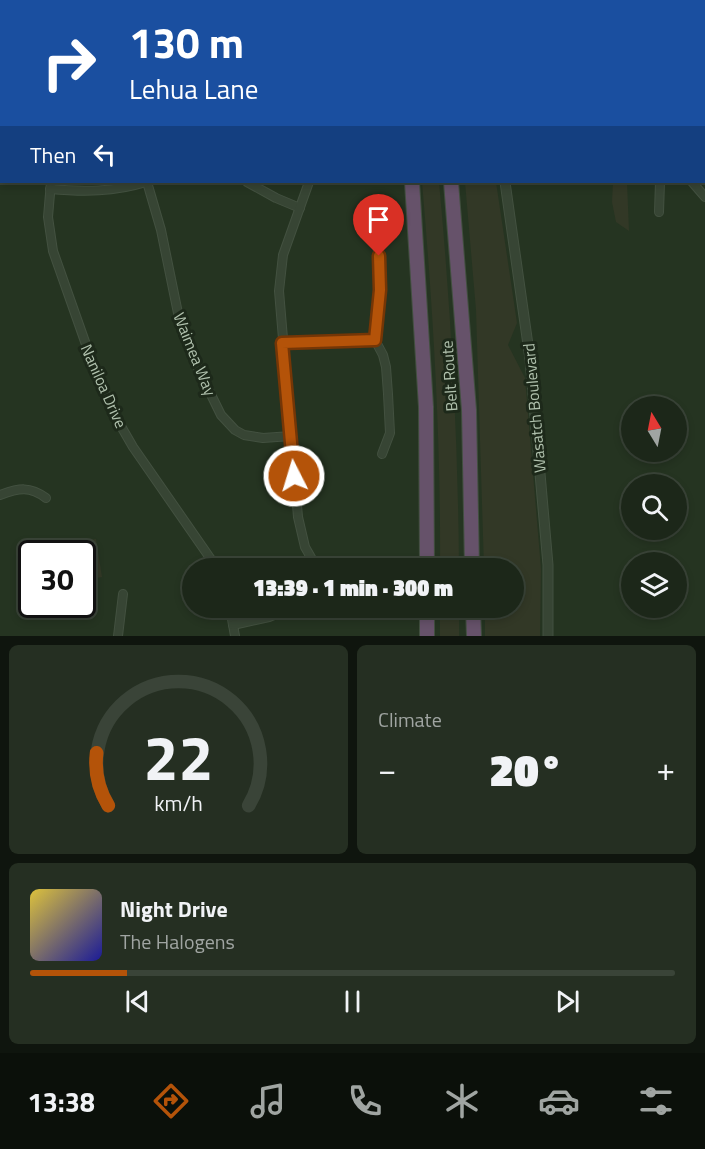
<!DOCTYPE html>
<meta charset="utf-8">
<style>
:root{--surface:#1c2719;--page:#252f22;--text:#f1f3f6;--muted:#a0a5a2;--line:#3a4438;--accent:#b45309}
body{margin:0;font-family:"Titillium Web",sans-serif;background:var(--page);color:var(--text);height:100vh;display:flex;flex-direction:column;font-size:22px;white-space:nowrap}
*{box-sizing:border-box;margin:0}
p{font-size:20px;color:var(--muted)}
.icon{flex:none;width:33px;height:33px;fill:none;stroke:currentColor;stroke-width:2;stroke-linecap:round;stroke-linejoin:round}
.map{position:relative;height:636px;overflow:hidden}
.panel{display:flex;flex-direction:column;gap:9px;padding:9px;background:#0f150e;flex:1}
.panel>*{flex:none}
.hud{position:absolute;left:0px;top:0px;width:705px;height:183px;box-shadow:0 3px 9px #0003,0 0 0 2px var(--line);background:#1a4fa0;color:#fff;overflow:hidden}
.needle{width:39px;rotate:350deg}
.buttons{position:absolute;left:621px;top:396px;display:grid;gap:12px}
.buttons a{display:grid;place-items:center;width:66px;height:66px;border-radius:50%;background:var(--surface);box-shadow:0 3px 9px #0003,0 0 0 2px var(--line);font-size:30px}
.speed{position:absolute;left:18px;top:540px;display:flex;gap:12px;font-size:30px;font-weight:700;text-align:center}
.speed>*{display:grid;place-content:center;width:78px;height:78px;border-radius:50%;background:var(--surface);box-shadow:0 3px 9px #0003,0 0 0 2px var(--line);line-height:1}
.speed .limit{border:3px solid #111;border-radius:9px;background:#fff;color:#111}
.pin{position:absolute;display:grid;place-items:center;width:51px;height:51px;color:#fff;margin:-62px -26px;border-radius:50% 50% 50% 0;rotate:-45deg;box-shadow:0 0 6px #0007}
.pin .icon{rotate:45deg}
.me{position:absolute;width:66px;margin:-33px;rotate:355deg;stroke-linejoin:round;filter:drop-shadow(0 0 4px #0008)}
.turn{display:flex;align-items:center;gap:21px;height:126px;padding:0 30px;font-size:27px}
.turn .icon{width:78px;height:78px;stroke-width:2.5}
.turn b{display:block;font-size:42px;line-height:51px}
.then{display:flex;align-items:center;height:57px;padding:0 30px;background:#0003;gap:12px;font-size:22px}
.big{font-size:45px;font-weight:800;line-height:1.1}
.panel .tile{flex:1;display:flex;flex-direction:column;justify-content:center;gap:9px;min-width:0;padding:0 21px;border-radius:9px;background:var(--page)}
.panel .dial{align-items:center;gap:0}
.dial svg{height:156px;overflow:visible;fill:none;stroke:var(--line);stroke-width:7;stroke-linecap:round;text-anchor:middle}
.dial text{fill:var(--text);stroke:none}
.song{display:flex;align-items:center;gap:18px}
.cover{width:72px;height:72px;border-radius:9px;background:linear-gradient(135deg,hsl(50 70% 55%),hsl(240 70% 35%))}
.played{height:6px;border-radius:3px;background:linear-gradient(90deg,var(--accent) 15%,var(--line) 15%)}
.keys{display:flex;justify-content:space-around;direction:ltr}
.heat{display:flex;justify-content:space-between;align-items:center;font-size:33px;direction:ltr}
.panel .tiles{flex:1;display:grid;gap:9px;grid-template-columns:1fr 1fr}
.tile:last-child{grid-column:span 2}
.trip{position:absolute;left:182px;top:558px;width:342px;height:60px;border-radius:30px;background:var(--surface);box-shadow:0 3px 9px #0003,0 0 0 2px var(--line);font-weight:800;line-height:60px;text-align:center}
.tab-bar{display:flex;height:96px;justify-content:space-around;align-items:center;background:#0b100a;color:var(--muted)}
.tab-bar .icon{width:42px;height:42px}
.tab-bar .on{color:var(--accent)}
.tab-bar b{font-size:27px;color:var(--text)}
.map>svg:first-child{display:block}
</style>
<div class="map">
<svg width="705" height="636" viewBox="0 0 705 636">
<rect width="100%" height="100%" fill="#253421"/>
<g fill="#323826">
<path d="M422,182H439C451,310 458,439 459,568H440C441,439 433,310 422,182Z"/>
<polygon points="465,182 496,182 517,323 508,345 525,378 541,569 540,636 485,636 485,608 513,608 513,568 484,568 476,310"/>
<polygon points="613,182 627,182 629,231 616,222 612,202"/>
<polygon points="96,539 102,577 85,580 82,554 80,553 78,542"/>
<rect x="440" y="608" width="19" height="28"/>
</g>
<g fill="none" stroke-linecap="round" stroke-linejoin="round">
<defs>
<g id="minor">
<polyline points="5,0 7,2"/>
<polyline points="116,0 117,2"/>
<polyline points="211,0 211,2"/>
<polyline points="307,0 307,2"/>
<polyline points="659,0 660,2"/>
<polyline points="694,0 696,2"/>
<polyline points="704,8 705,9"/>
<polyline points="51,182 48,217 53,251 95,370 118,421 133,447 217,568"/>
<polyline points="147,182 161,230 179,318 196,364 221,415 235,430 244,435 263,438 291,436"/>
<polyline points="247,182 276,198 300,208"/>
<polyline points="309,182 283,255 279,291 298,517 305,547 317,568"/>
<polyline points="692,182 705,197"/>
<path d="M50,189C84,192 114,192 146,182"/>
<polyline points="659,212 660,182"/>
<polyline points="375,340 383,355 386,367 388,394 390,433 382,454"/>
<polyline points="375,340 380,290 377,236"/>
<polyline points="282,343 375,340"/>
<path d="M0,495C19,488 30,486 46,498"/>
<polyline points="345,568 350,564"/>
<polyline points="230,608 235,636"/>
<polyline points="233,625 269,617 291,608"/>
<polyline points="118,636 123,594"/>
</g>
<g id="tertiary">
<polyline points="477,0 477,2"/>
<polyline points="541,0 541,2"/>
<polyline points="505,182 530,359 548,565 548,636"/>
</g>
<g id="motorway">
<polyline points="385,0 385,2"/>
<polyline points="429,0 429,2"/>
<polyline points="412,182 426,407 427,568"/>
<polyline points="451,182 469,410 472,568"/>
<polyline points="427,608 427,636"/>
<polyline points="473,608 474,636"/>
</g>
</defs>
<use href="#minor" stroke="#435140" stroke-width="10"/>
<use href="#tertiary" stroke="#435140" stroke-width="11"/>
<use href="#motorway" stroke="#414f3f" stroke-width="16"/>
<use href="#minor" stroke="#374534" stroke-width="8"/>
<use href="#tertiary" stroke="#374534" stroke-width="9"/>
<use href="#motorway" stroke="#66526a" stroke-width="14"/>
</g>
<g fill="none" stroke-linecap="round" stroke-linejoin="round">
<defs>
<polyline id="route" points="294,476 282,343 375,340 380,290 379,256"/>
</defs>
<use href="#route" stroke="#753606" stroke-width="15"/>
<use href="#route" stroke="#b45309" stroke-width="10"/>
</g>
<g text-anchor="middle" stroke-width="6" stroke-linejoin="round" paint-order="stroke">
<g font-size="16" fill="#b1c2ae" stroke="#1d291a">
<text transform="translate(195 354) rotate(68)" y="6">Waimea Way</text>
<text transform="translate(449 376) rotate(-94)" y="6">Belt Route</text>
<text transform="translate(104 386) rotate(66)" y="6">Naniloa Drive</text>
<text transform="translate(534 408) rotate(-95)" y="6">Wasatch Boulevard</text>
</g>
</g>
</svg>
<div class="buttons">
<a><svg class="needle" viewBox="-14 -14 28 28"><path d="M0-13l5 13h-10z" fill="#e53935"/><path d="M0 13l5-13h-10z" fill="#a0a5a2"/></svg></a>
<a><svg class="icon" aria-label="search" viewBox="0 0 24 24"><circle cx="10" cy="10" r="6"/><path d="M15 15l6 6"/></svg></a>
<a><svg class="icon" aria-label="layers" viewBox="0 0 24 24"><path d="M12 4l9 5-9 5-9-5zM3 14l9 5 9-5"/></svg></a>
</div>
<div class="speed"><div class="limit">30</div></div>
<div class="pin" style="left:379px;top:256px;background:#d93025"><svg class="icon" aria-label="arrive" viewBox="0 0 24 24"><path d="M6 21V4h12l-3 4 3 4H6"/></svg></div>
<svg class="me" style="left:294px;top:476px" viewBox="-20 -20 40 40"><circle r="17" fill="#b45309" stroke="#fff" stroke-width="3"/><path d="M0-11L8 9 0 5-8 9z" fill="#fff"/></svg>
<div class="trip">13:39 · 1 min · 300 m</div>
<div class="hud">
<div class="turn"><svg class="icon" aria-label="right" viewBox="0 0 24 24"><path d="M7 20v-9h11M14 6l5 5-5 5"/></svg><div><b>130 m</b>Lehua Lane</div></div>
<div class="then">Then<svg class="icon" aria-label="left" viewBox="0 0 24 24"><path d="M17 20v-9H6M10 6l-5 5 5 5"/></svg></div>
</div>
</div>
<section class="panel">
<div class="tiles">
<div class="tile dial"><svg viewBox="0 0 100 80">
<path d="M14 69A42 42 0 1 1 86 69"/>
<path d="M14 69A42 42 0 0 1 8 42" stroke="#b45309"/>
<text x="50" y="56" font-size="32" font-weight="700">22</text>
<text x="50" y="72" font-size="11">km/h</text>
</svg></div>
<div class="tile"><p>Climate</p>
<div class="heat"><a>−</a><b class="big">20°</b><a>+</a></div>
</div>
<div class="tile">
<div class="song"><i class="cover"></i><div><b>Night Drive</b><p>The Halogens</p></div></div>
<div class="played"></div>
<div class="keys"><svg class="icon" aria-label="previous" viewBox="0 0 24 24"><path d="M18 5L8 12l10 7zM5 5v14"/></svg><svg class="icon" aria-label="pause" viewBox="0 0 24 24"><path d="M8 5v14M16 5v14"/></svg><svg class="icon" aria-label="next" viewBox="0 0 24 24"><path d="M6 5l10 7-10 7zM19 5v14"/></svg></div>
</div>
</div>
</section>
<nav class="tab-bar">
<b>13:38</b>
<svg class="icon on" aria-label="directions" viewBox="0 0 24 24"><path d="M12 3l9 9-9 9-9-9zM9 14v-3h6M13 9l2 2-2 2"/></svg>
<svg class="icon" aria-label="music" viewBox="0 0 24 24"><path d="M9 18V5l10-2v13"/><circle cx="6" cy="18" r="3"/><circle cx="16" cy="16" r="3"/></svg>
<svg class="icon" aria-label="phone" viewBox="0 0 24 24"><path d="M5 4h4l2 5-3 2q2 4 5 5l2-3 5 2v4C11 20 4 13 5 4z"/></svg>
<svg class="icon" aria-label="climate" viewBox="0 0 24 24"><path d="M12 3v18M4 7l16 10M4 17L20 7"/></svg>
<svg class="icon" aria-label="car" viewBox="0 0 24 24"><path d="M5 17H2v-5l4-1 3-4h7l3 4 3 1v5h-3M9 17h6M6 11h13"/><circle cx="7" cy="17" r="2"/><circle cx="17" cy="17" r="2"/></svg>
<svg class="icon" aria-label="filters" viewBox="0 0 24 24"><path d="M4 7h16M4 17h16"/><circle cx="9" cy="7" r="2"/><circle cx="15" cy="17" r="2"/></svg>
</nav>
